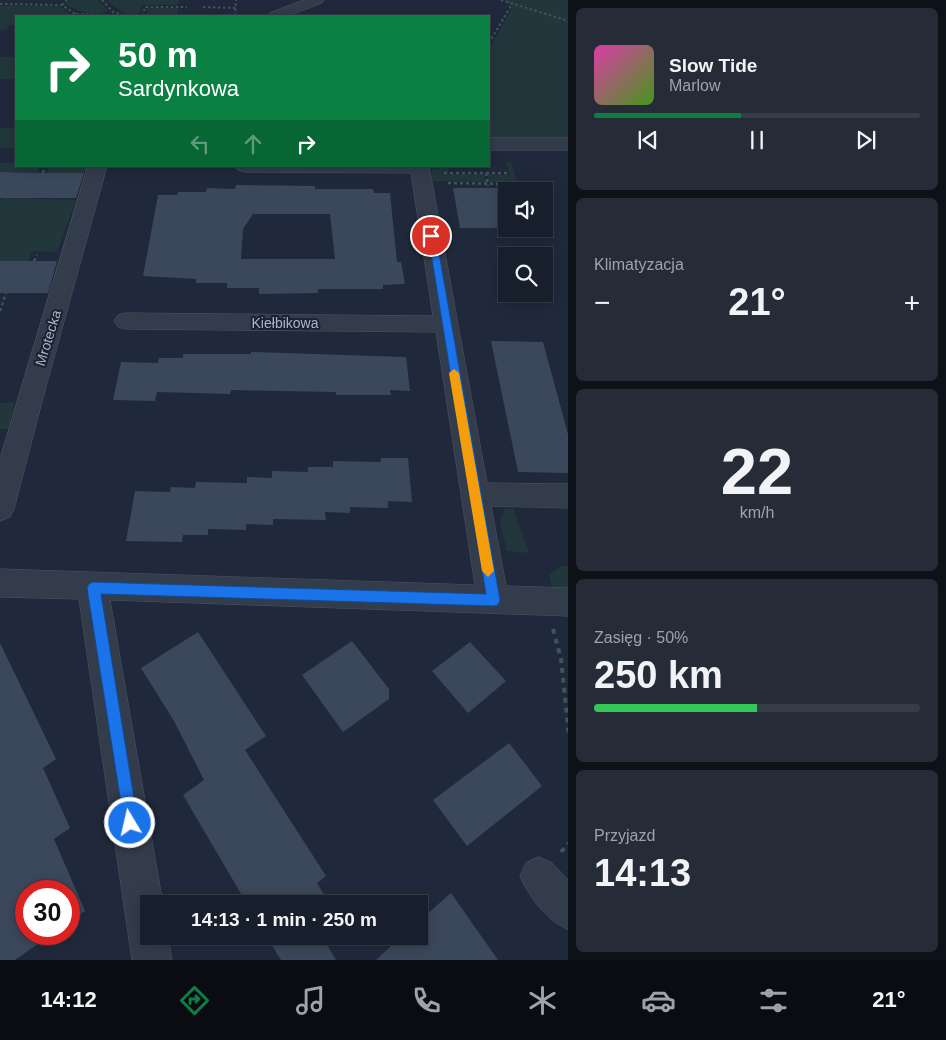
<!DOCTYPE html>
<html lang="pl">
<meta charset="utf-8">
<style>
:root{--surface:#181f2c;--page:#252c38;--text:#f1f3f6;--muted:#9fa2a9;--line:#363d48;--accent:#0b8043}
body{margin:0;font-family:Helvetica,sans-serif;background:var(--page);color:var(--text);height:100vh;display:flex;flex-direction:column;font-size:19px;white-space:nowrap}
*{box-sizing:border-box;margin:0}
p{font-size:16px;color:var(--muted)}
.icon{flex:none;width:28px;height:28px;fill:none;stroke:currentColor;stroke-width:2;stroke-linecap:round;stroke-linejoin:round}
.map{position:relative;flex:1;overflow:hidden}
.drawer{display:flex;flex-direction:column;gap:8px;padding:8px;background:#0d1118;width:378px}
.drawer>*{flex:none}
.hud{position:absolute;left:15px;top:15px;width:475px;height:152px;border-radius:0px;box-shadow:0 2px 12px #0003,0 0 0 1px var(--line);background:#0b8043;color:#fff;overflow:hidden}
.fabs{position:absolute;left:498px;top:182px;display:grid;gap:10px}
.fabs a{display:grid;place-items:center;width:55px;height:55px;border-radius:0px;background:var(--surface);box-shadow:0 2px 12px #0003,0 0 0 1px var(--line);font-size:25px}
.speed{position:absolute;left:15px;top:880px;display:flex;gap:10px;font-size:25px;font-weight:700;text-align:center}
.speed>*{display:grid;place-content:center;width:65px;height:65px;border-radius:50%;background:var(--surface);box-shadow:0 2px 12px #0003,0 0 0 1px var(--line);line-height:1}
.speed .limit{border:8px solid #d22;background:#fff;color:#111}
.pin{position:absolute;display:grid;place-items:center;width:42px;height:42px;color:#fff;margin:-21px;border:2px solid #fff;border-radius:50%;box-shadow:0 1px 5px #0007}
.me{position:absolute;width:55px;margin:-28px;rotate:351deg;stroke-linejoin:round;filter:drop-shadow(0 0 4px #0008)}
.turn{display:flex;align-items:center;gap:18px;height:105px;padding:0 20px;font-size:22px}
.turn .icon{width:65px;height:65px;stroke-width:2.5}
.turn b{display:block;font-size:35px;line-height:42px}
.lanes{display:flex;align-items:center;height:48px;padding:0 20px;background:#0003;justify-content:center;gap:25px;direction:ltr}
.lanes .off{opacity:.35}
.big{font-size:38px;font-weight:700;line-height:1.1}
.drawer .card{flex:1;display:flex;flex-direction:column;justify-content:center;gap:8px;min-width:0;padding:0 18px;border-radius:8px;background:var(--page)}
.drawer .dial{align-items:center;gap:0}
.dial b{font-size:65px;line-height:1}
.song{display:flex;align-items:center;gap:15px}
.cover{width:60px;height:60px;border-radius:8px;background:linear-gradient(135deg,hsl(320 70% 55%),hsl(100 70% 35%))}
.played{height:5px;border-radius:2px;background:linear-gradient(90deg,var(--accent) 45%,var(--line) 45%)}
.keys{display:flex;justify-content:space-around;direction:ltr}
.heat{display:flex;justify-content:space-between;align-items:center;font-size:28px;direction:ltr}
.charge{height:8px;border-radius:4px;background:linear-gradient(90deg,#34c759 50%,var(--line) 0)}
.trip{position:absolute;left:140px;top:895px;width:288px;height:50px;border-radius:0px;background:var(--surface);box-shadow:0 2px 12px #0003,0 0 0 1px var(--line);font-weight:700;line-height:50px;text-align:center}
.tabs{display:flex;height:80px;justify-content:space-around;align-items:center;background:#0a0c12;color:var(--muted)}
.tabs .icon{width:35px;height:35px}
.tabs .on{color:var(--accent)}
.tabs b{font-size:22px;color:var(--text)}
main{display:flex;flex:1;min-height:0}
.map>svg:first-child{display:block}
</style>
<main>
<div class="map">
<svg width="569" height="960" viewBox="0 0 569 960">
<rect width="100%" height="100%" fill="#20293b"/>
<g fill="#22373c">
<path d="M71,0H98L108,11C94,17 79,13 66,4Z"/>
<path d="M108,0H179L178,5H142L138,16C125,15 116,9 108,0Z"/>
<polygon points="505,0 568,0 568,142 489,141 489,49 512,8"/>
<polygon points="0,6 59,6 73,16 16,16 16,25 9,25 6,30 0,30"/>
<polygon points="148,8 178,8 177,16 146,16"/>
<rect x="0" y="57" width="16" height="22"/>
<rect x="0" y="128" width="16" height="20"/>
<polygon points="506,162 511,162 519,188 530,189 531,191 497,188 496,185 513,185 512,182 489,182 487,174 510,175"/>
<polygon points="0,163 16,163 16,166 39,166 38,173 3,172 0,178"/>
<polygon points="49,166 87,166 84,173 48,173"/>
<polygon points="443,167 448,168 449,174 484,174 486,182 432,181 432,169"/>
<polygon points="2,198 76,200 57,252 32,251 28,261 0,261 0,202"/>
<polygon points="15,402 8,429 0,429 0,403"/>
<polygon points="513,508 529,553 507,551 500,523 505,509"/>
<polygon points="560,566 568,566 568,597 554,597 549,575"/>
</g>
<g fill="#3b475b" fill-rule="evenodd">
<polygon points="0,172 38,173 84,173 76,198 0,198"/>
<path d="M236,185L315,186V189H373L374,193H390L397,262H401L405,284L383,285V289H318V293L259,294V288H227V283H196V279L143,276L158,195H177L178,192H206L207,188L235,189ZM253,214H330L335,259H241L243,229Z"/>
<polygon points="453,188 506,188 506,228 460,228"/>
<polygon points="0,261 57,261 48,293 0,293"/>
<polygon points="491,341 543,342 569,438 569,473 518,472"/>
<polygon points="251,352 406,357 410,391 390,390 391,395 336,395 336,392 231,390 230,394 157,392 155,401 113,400 121,362 158,363 159,358 183,358 183,354 251,354"/>
<polygon points="381,458 408,458 412,502 388,501 388,508 350,507 350,513 325,512 326,520 273,519 273,525 246,524 246,530 208,529 208,535 183,535 182,542 126,541 135,491 170,492 171,487 195,488 196,482 247,483 247,477 272,478 272,471 308,472 308,467 333,467 333,461 381,462"/>
<polygon points="198,632 266,736 245,750 326,876 317,883 330,904 247,904 183,795 204,780 174,721 141,668"/>
<polygon points="352,641 389,689 389,699 343,732 302,675"/>
<polygon points="470,642 506,681 468,713 432,671"/>
<polygon points="0,643 56,759 43,768 70,828 54,839 85,911 69,922 69,891 26,891 26,934 52,934 15,960 0,960"/>
<polygon points="509,743 542,786 467,846 433,800"/>
<polygon points="451,893 498,960 376,960 402,936 419,936 419,921"/>
<polygon points="266,936 322,936 336,960 281,960"/>
</g>
<g fill="none" stroke-linecap="round" stroke-linejoin="round">
<defs>
<g id="minor">
<polygon points="304,0 324,0 322,3 288,16 267,16 270,13"/>
<rect x="489" y="138" width="80" height="12"/>
<polygon points="88,166 107,166 44,394 14,509 10,517 0,521 0,459"/>
<polygon points="236,166 429,166 487,483 569,484 569,508 491,506 506,586 569,588 569,616 110,600 163,904 149,904 149,936 168,936 172,960 132,960 79,599 0,597 0,569 475,585 436,332 126,329 118,327 114,321 118,315 126,313 433,316 411,173 245,172 238,170"/>
<path d="M539,857L552,863L569,881V930C547,921 529,897 520,876L526,863Z"/>
</g>
</defs>
<use href="#minor" stroke="#4e5666" stroke-width="1"/>
<g stroke="#3f5459" stroke-width="2" stroke-dasharray="2.5 2.5" stroke-linecap="butt">
<polyline points="102,0 113,12 127,16"/>
<polyline points="501,0 569,21"/>
<polyline points="0,4 62,5 78,16"/>
<polyline points="62,5 67,0"/>
<polyline points="203,7 236,8"/>
<polyline points="76,14 105,15"/>
<polyline points="143,16 145,7 187,7"/>
<polyline points="235,16 236,0"/>
<polyline points="489,43 512,4"/>
</g>
<g stroke="#3f5459" stroke-width="2.5" stroke-dasharray="3 3" stroke-linecap="butt">
<polyline points="43,173 44,166"/>
<polyline points="444,173 509,173"/>
<polyline points="486,173 488,186"/>
<polyline points="448,183 511,184"/>
<polyline points="34,261 37,255"/>
<polyline points="0,311 6,293"/>
</g>
<g stroke="#3f5459" stroke-width="4" stroke-dasharray="5 5" stroke-linecap="butt">
<polyline points="553,629 561,659 569,736"/>
<polyline points="561,852 569,843"/>
</g>
<use href="#minor" fill="#333c4b" fill-rule="evenodd"/>
</g>
<polygon fill="#1a73e8" stroke="#114b97" points="428,234 436,236 500,600 498,605 493,606 101,594 138,823 135,828 130,830 125,828 87,588 89,584 93,582 486,594"/>
<polygon fill="#f59e0b" points="454,369 459,373 494,571 488,577 482,571 449,373"/>
<g text-anchor="middle" stroke-width="4" stroke-linejoin="round" paint-order="stroke">
<g font-size="14" fill="#aeb6c7" stroke="#192130">
<text x="285" y="328">Kiełbikowa</text>
<text transform="translate(48 338) rotate(-73)" y="5">Mrotecka</text>
</g>
</g>
</svg>
<div class="fabs">
<a><svg class="icon" aria-label="sound" viewBox="0 0 24 24"><path d="M4 9h4l5-4v14l-5-4H4zM17 9q2 3 0 6"/></svg></a>
<a><svg class="icon" aria-label="search" viewBox="0 0 24 24"><circle cx="10" cy="10" r="6"/><path d="M15 15l6 6"/></svg></a>
</div>
<div class="speed"><div class="limit">30</div></div>
<div class="pin" style="left:431px;top:236px;background:#d93025"><svg class="icon" aria-label="arrive" viewBox="0 0 24 24"><path d="M6 21V4h12l-3 4 3 4H6"/></svg></div>
<svg class="me" style="left:130px;top:823px" viewBox="-20 -20 40 40"><circle r="17" fill="#1a73e8" stroke="#fff" stroke-width="3"/><path d="M0-11L8 9 0 5-8 9z" fill="#fff"/></svg>
<div class="trip">14:13 · 1 min · 250 m</div>
<div class="hud">
<div class="turn"><svg class="icon" aria-label="right" viewBox="0 0 24 24"><path d="M7 20v-9h11M14 6l5 5-5 5"/></svg><div><b>50 m</b>Sardynkowa</div></div>
<div class="lanes"><svg class="icon off" aria-label="left" viewBox="0 0 24 24"><path d="M17 20v-9H6M10 6l-5 5 5 5"/></svg><svg class="icon off" aria-label="ahead" viewBox="0 0 24 24"><path d="M12 20V5M6 11l6-6 6 6"/></svg><svg class="icon" aria-label="right" viewBox="0 0 24 24"><path d="M7 20v-9h11M14 6l5 5-5 5"/></svg></div>
</div>
</div>
<section class="drawer">
<div class="card">
<div class="song"><i class="cover"></i><div><b>Slow Tide</b><p>Marlow</p></div></div>
<div class="played"></div>
<div class="keys"><svg class="icon" aria-label="previous" viewBox="0 0 24 24"><path d="M18 5L8 12l10 7zM5 5v14"/></svg><svg class="icon" aria-label="pause" viewBox="0 0 24 24"><path d="M8 5v14M16 5v14"/></svg><svg class="icon" aria-label="next" viewBox="0 0 24 24"><path d="M6 5l10 7-10 7zM19 5v14"/></svg></div>
</div>
<div class="card"><p>Klimatyzacja</p>
<div class="heat"><a>−</a><b class="big">21°</b><a>+</a></div>
</div>
<div class="card dial"><b>22</b><p>km/h</p></div>
<div class="card"><p>Zasięg · 50%</p><b class="big">250 km</b><div class="charge"></div></div>
<div class="card"><p>Przyjazd</p><b class="big">14:13</b></div>
</section>
</main>
<nav class="tabs">
<b>14:12</b>
<svg class="icon on" aria-label="directions" viewBox="0 0 24 24"><path d="M12 3l9 9-9 9-9-9zM9 14v-3h6M13 9l2 2-2 2"/></svg>
<svg class="icon" aria-label="music" viewBox="0 0 24 24"><path d="M9 18V5l10-2v13"/><circle cx="6" cy="18" r="3"/><circle cx="16" cy="16" r="3"/></svg>
<svg class="icon" aria-label="phone" viewBox="0 0 24 24"><path d="M5 4h4l2 5-3 2q2 4 5 5l2-3 5 2v4C11 20 4 13 5 4z"/></svg>
<svg class="icon" aria-label="climate" viewBox="0 0 24 24"><path d="M12 3v18M4 7l16 10M4 17L20 7"/></svg>
<svg class="icon" aria-label="car" viewBox="0 0 24 24"><path d="M5 17H2v-5l4-1 3-4h7l3 4 3 1v5h-3M9 17h6M6 11h13"/><circle cx="7" cy="17" r="2"/><circle cx="17" cy="17" r="2"/></svg>
<svg class="icon" aria-label="filters" viewBox="0 0 24 24"><path d="M4 7h16M4 17h16"/><circle cx="9" cy="7" r="2"/><circle cx="15" cy="17" r="2"/></svg>
<b>21°</b>
</nav>
